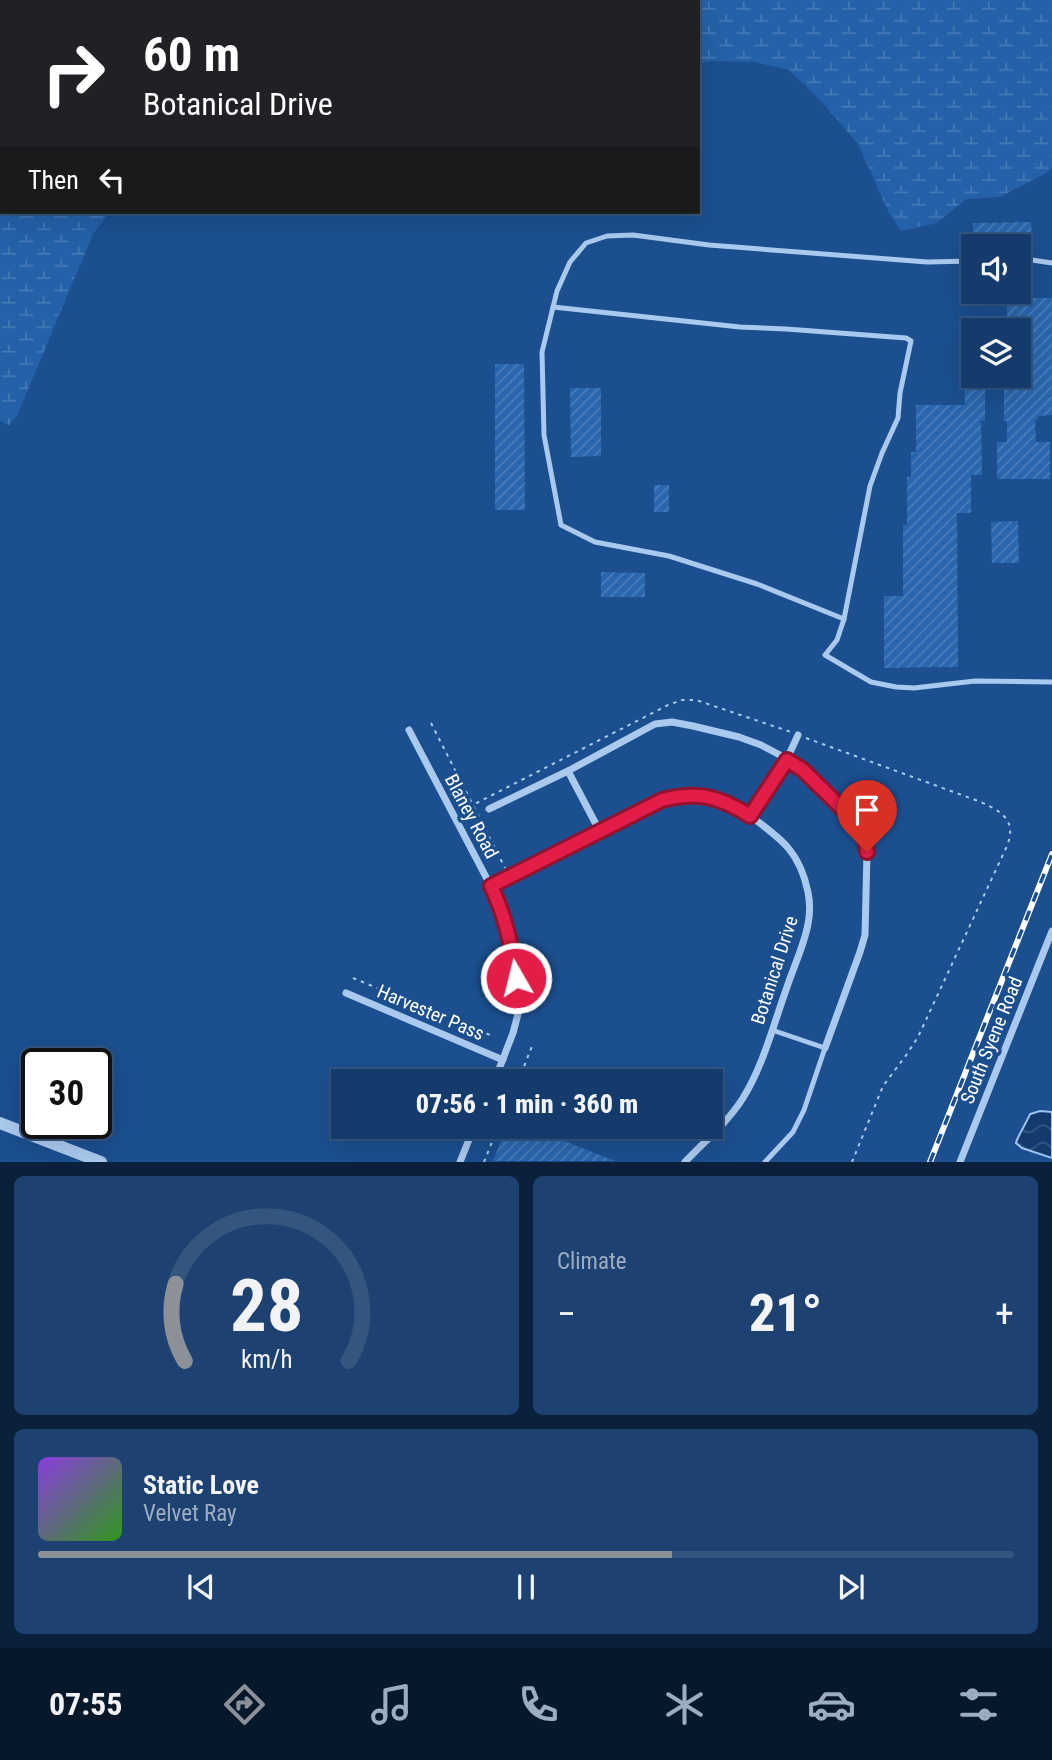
<!DOCTYPE html>
<meta charset="utf-8">
<style>
:root{--surface:#143b6b;--page:#1d4271;--text:#f1f3f6;--muted:#9dadc1;--line:#33557e;--accent:#8c9099}
body{margin:0;font-family:"Roboto Condensed",sans-serif;background:var(--page);color:var(--text);height:100vh;display:flex;flex-direction:column;font-size:26px;white-space:nowrap}
*{box-sizing:border-box;margin:0}
p{font-size:23px;color:var(--muted)}
.icon{flex:none;width:38px;height:38px;fill:none;stroke:currentColor;stroke-width:2;stroke-linecap:round;stroke-linejoin:round}
.map{position:relative;height:1162px;overflow:hidden}
.drawer{display:flex;flex-direction:column;gap:14px;padding:14px;background:#0b203b;flex:1}
.drawer>*{flex:none}
.banner{position:absolute;left:0px;top:0px;width:700px;height:214px;box-shadow:0 7px 28px #0002,0 0 0 2px var(--line);background:#202124;color:#fff;overflow:hidden}
.controls{position:absolute;left:961px;top:234px;display:grid;gap:14px}
.controls a{display:grid;place-items:center;width:70px;height:70px;border-radius:0px;background:var(--surface);box-shadow:0 7px 28px #0002,0 0 0 2px var(--line);font-size:35px}
.speed{position:absolute;left:21px;top:1048px;display:flex;gap:14px;font-size:35px;font-weight:700;text-align:center}
.speed>*{display:grid;place-content:center;width:91px;height:91px;border-radius:50%;background:var(--surface);box-shadow:0 7px 28px #0002,0 0 0 2px var(--line);line-height:1}
.speed .limit{border:4px solid #111;border-radius:10px;background:#fff;color:#111}
.pin{position:absolute;display:grid;place-items:center;width:60px;height:60px;color:#fff;margin:-72px -30px;border-radius:50% 50% 50% 0;rotate:-45deg;box-shadow:0 0 7px #0007}
.pin .icon{rotate:45deg}
.me{position:absolute;width:77px;margin:-38px;rotate:352deg;stroke-linejoin:round;filter:drop-shadow(0 0 5px #0008)}
.turn{display:flex;align-items:center;gap:24px;height:147px;padding:0 28px;font-size:32px}
.turn .icon{width:91px;height:91px;stroke-width:2.5}
.turn b{display:block;font-size:49px;line-height:60px}
.then{display:flex;align-items:center;height:66px;padding:0 28px;background:#0003;gap:14px;font-size:26px}
.big{font-size:52px;font-weight:800;line-height:1.1}
.drawer .card{flex:1;display:flex;flex-direction:column;justify-content:center;gap:10px;min-width:0;padding:0 24px;border-radius:10px;background:var(--page)}
.drawer .dial{align-items:center;gap:0}
.dial svg{height:182px;overflow:visible;fill:none;stroke:var(--line);stroke-width:7;stroke-linecap:round;text-anchor:middle}
.dial text{fill:var(--text);stroke:none}
.song{display:flex;align-items:center;gap:21px}
.cover{width:84px;height:84px;border-radius:10px;background:linear-gradient(135deg,hsl(270 70% 55%),hsl(110 70% 35%))}
.played{height:7px;border-radius:4px;background:linear-gradient(90deg,var(--accent) 65%,var(--line) 65%)}
.keys{display:flex;justify-content:space-around;direction:ltr}
.heat{display:flex;justify-content:space-between;align-items:center;font-size:38px;direction:ltr}
.drawer .tiles{flex:1;display:grid;gap:14px;grid-template-columns:1fr 1fr}
.card:last-child{grid-column:span 2}
.trip{position:absolute;left:331px;top:1069px;width:392px;height:70px;border-radius:0px;background:var(--surface);box-shadow:0 7px 28px #0002,0 0 0 2px var(--line);font-weight:800;line-height:70px;text-align:center}
.dock{display:flex;height:112px;justify-content:space-around;align-items:center;background:#08182b;color:var(--muted)}
.dock .icon{width:49px;height:49px}
.dock .on{color:var(--accent)}
.dock b{font-size:32px;color:var(--text)}
.map>svg:first-child{display:block}
</style>
<div class="map">
<svg width="1052" height="1162" viewBox="0 0 1052 1162">
<defs>
<pattern id="wetland-marsh" width="20" height="14" patternUnits="userSpaceOnUse" patternTransform="scale(1.75)"><rect width="20" height="14" fill="#2461a8"/><path d="M1 5h8M5 5V1M11 12h8M15 12V8" fill="none" stroke="#4579b5"/></pattern>
<pattern id="water-waves" width="16" height="10" patternUnits="userSpaceOnUse" patternTransform="scale(1.75)"><rect width="16" height="10" fill="#123a6d"/><path d="M0 5q4-4 8 0t8 0" fill="none" stroke="#365883"/></pattern>
<pattern id="building-hatch" width="6" height="6" patternUnits="userSpaceOnUse" patternTransform="scale(1.75)"><rect width="6" height="6" fill="#2a66ad"/><path d="M-1 1l2-2M0 6l6-6M5 7l2-2" fill="none" stroke="#4a7db9"/></pattern>
</defs>
<rect width="100%" height="100%" fill="#1b4f8f"/>
<g fill="url(#wetland-marsh)">
<polygon points="0,0 46,0 51,2 2,2 2,212 109,212 93,234 17,416 9,425 0,421"/>
<polygon points="592,0 1052,0 1052,168 1046,173 1000,197 966,199 937,223 901,231 889,213 858,144 821,101 789,70 754,62 712,61 698,63 698,2 587,2"/>
</g>
<path fill="url(#water-waves)" stroke="#9cc4f0" stroke-width="2" d="M1040,1111L1052,1112V1158L1022,1148L1016,1143C1017,1137 1027,1122 1030,1114Z"/>
<g fill="none" stroke-linecap="round" stroke-linejoin="round">
<polyline stroke="#9cc4f0" stroke-width="3.5" points="0,197 2,198"/>
</g>
<g fill="url(#building-hatch)">
<polygon points="1031,222 1032,242 973,244 973,223"/>
<polygon points="1007,298 1052,298 1052,415 1038,416 1038,420 1035,420 1036,442 1050,442 1050,479 997,479 997,442 1007,442 1007,421 1004,421 1004,376 1018,376 1018,331 1003,331 1003,320 1007,320"/>
<polygon points="495,364 524,364 525,510 495,510"/>
<polygon points="964,371 973,371 973,376 985,376 985,421 981,421 982,475 971,475 971,513 957,513 958,667 884,668 884,596 903,596 903,525 907,525 907,477 911,477 911,452 916,452 916,405 965,405"/>
<polygon points="570,388 601,388 601,456 571,457"/>
<rect x="654" y="485" width="15" height="27"/>
<polygon points="1018,521 1019,563 992,563 991,522"/>
<polygon points="601,572 645,573 645,597 601,597"/>
<polygon points="507,1127 529,1127 615,1161 493,1161"/>
</g>
<g fill="none" stroke-linecap="round" stroke-linejoin="round">
<g stroke="#a9c9ee" stroke-width="2" stroke-dasharray="3.5 5" stroke-linecap="butt">
<polyline points="431,723 505,868"/>
<path d="M806,738L981,802C1002,812 1017,820 1007,846L918,1037L907,1054L883,1086L852,1162"/>
<polyline points="461,811 668,705 682,700 696,700 791,732"/>
<polyline points="353,978 490,1035"/>
<polyline points="518,1082 532,1046"/>
<polyline points="548,1135 550,1130"/>
<polyline points="484,1162 498,1127"/>
</g>
<g stroke="#a9c9ee" stroke-width="5">
<polyline points="1018,260 1032,260 1052,263"/>
<polyline points="553,307 740,327 786,329 906,338 911,341 900,393 898,418 882,453 870,486 844,619 837,640 825,655 871,682 896,687 914,688 975,681 1052,682"/>
<polyline points="844,619 757,584 669,556 595,542 561,525 544,435 542,352 557,291 570,262 586,243 607,236 633,235 709,245 927,262 973,261"/>
<polyline points="765,1162 793,1132 804,1110 825,1048 772,1030"/>
</g>
<g stroke="#a9c9ee" stroke-width="7">
<polyline points="409,730 497,898 512,946 518,1014 513,1033 494,1082"/>
<polyline points="489,809 568,771"/>
<polyline points="750,815 782,770 798,735"/>
<polyline points="599,830 568,771 655,724 672,722 693,726 739,737 761,745 778,754 803,770 859,825 865,839 867,852 865,935 860,952 825,1048"/>
<path d="M491,886L643,808C685,789 715,790 753,818C783,840 800,853 808,892C810,902 810,914 808,924C804,946 793,968 786,990C773,1026 763,1066 743,1098C728,1122 705,1141 685,1162"/>
<polyline points="346,993 503,1060"/>
<polyline points="460,1162 474,1127"/>
<polyline points="960,1162 1052,931"/>
</g>
<polyline stroke="#a9c9ee" stroke-width="12" points="0,1123 101,1162"/>
<defs>
<polyline id="rail" points="930,1162 1052,854"/>
</defs>
<use href="#rail" stroke="#fff" stroke-width="6"/>
<use href="#rail" stroke="#1b4f8f" stroke-width="3.5" stroke-dasharray="10" stroke-linecap="butt"/>
</g>
<g fill="none" stroke-linecap="round" stroke-linejoin="round">
<defs>
<path id="route" d="M516,978C512,945 505,915 491,886L662,800C697,791 719,796 750,816L787,760L803,770L859,825L865,839L867,852"/>
</defs>
<use href="#route" stroke="#92132f" stroke-width="18"/>
<use href="#route" stroke="#e11d48" stroke-width="12"/>
</g>
<g text-anchor="middle" stroke-width="7" stroke-linejoin="round" paint-order="stroke">
<g font-size="19" fill="#fff" stroke="#1b4f8f">
<text transform="translate(472 816) rotate(62)" y="7">Blaney Road</text>
<text transform="translate(774 970) rotate(-72)" y="7">Botanical Drive</text>
<text transform="translate(431 1012) rotate(23)" y="7">Harvester Pass</text>
<text transform="translate(991 1040) rotate(-68)" y="7">South Syene Road</text>
</g>
</g>
</svg>
<div class="controls">
<a><svg class="icon" aria-label="sound" viewBox="0 0 24 24"><path d="M4 9h4l5-4v14l-5-4H4zM17 9q2 3 0 6"/></svg></a>
<a><svg class="icon" aria-label="layers" viewBox="0 0 24 24"><path d="M12 4l9 5-9 5-9-5zM3 14l9 5 9-5"/></svg></a>
</div>
<div class="speed"><div class="limit">30</div></div>
<div class="pin" style="left:867px;top:852px;background:#d93025"><svg class="icon" aria-label="arrive" viewBox="0 0 24 24"><path d="M6 21V4h12l-3 4 3 4H6"/></svg></div>
<svg class="me" style="left:516px;top:978px" viewBox="-20 -20 40 40"><circle r="17" fill="#e11d48" stroke="#fff" stroke-width="3"/><path d="M0-11L8 9 0 5-8 9z" fill="#fff"/></svg>
<div class="trip">07:56 · 1 min · 360 m</div>
<div class="banner">
<div class="turn"><svg class="icon" aria-label="right" viewBox="0 0 24 24"><path d="M7 20v-9h11M14 6l5 5-5 5"/></svg><div><b>60 m</b>Botanical Drive</div></div>
<div class="then">Then<svg class="icon" aria-label="left" viewBox="0 0 24 24"><path d="M17 20v-9H6M10 6l-5 5 5 5"/></svg></div>
</div>
</div>
<section class="drawer">
<div class="tiles">
<div class="card dial"><svg viewBox="0 0 100 80">
<path d="M14 69A42 42 0 1 1 86 69"/>
<path d="M14 69A42 42 0 0 1 10 35" stroke="#8c9099"/>
<text x="50" y="56" font-size="32" font-weight="700">28</text>
<text x="50" y="72" font-size="11">km/h</text>
</svg></div>
<div class="card"><p>Climate</p>
<div class="heat"><a>−</a><b class="big">21°</b><a>+</a></div>
</div>
<div class="card">
<div class="song"><i class="cover"></i><div><b>Static Love</b><p>Velvet Ray</p></div></div>
<div class="played"></div>
<div class="keys"><svg class="icon" aria-label="previous" viewBox="0 0 24 24"><path d="M18 5L8 12l10 7zM5 5v14"/></svg><svg class="icon" aria-label="pause" viewBox="0 0 24 24"><path d="M8 5v14M16 5v14"/></svg><svg class="icon" aria-label="next" viewBox="0 0 24 24"><path d="M6 5l10 7-10 7zM19 5v14"/></svg></div>
</div>
</div>
</section>
<nav class="dock">
<b>07:55</b>
<svg class="icon on" aria-label="directions" viewBox="0 0 24 24"><path d="M12 3l9 9-9 9-9-9zM9 14v-3h6M13 9l2 2-2 2"/></svg>
<svg class="icon" aria-label="music" viewBox="0 0 24 24"><path d="M9 18V5l10-2v13"/><circle cx="6" cy="18" r="3"/><circle cx="16" cy="16" r="3"/></svg>
<svg class="icon" aria-label="phone" viewBox="0 0 24 24"><path d="M5 4h4l2 5-3 2q2 4 5 5l2-3 5 2v4C11 20 4 13 5 4z"/></svg>
<svg class="icon" aria-label="climate" viewBox="0 0 24 24"><path d="M12 3v18M4 7l16 10M4 17L20 7"/></svg>
<svg class="icon" aria-label="car" viewBox="0 0 24 24"><path d="M5 17H2v-5l4-1 3-4h7l3 4 3 1v5h-3M9 17h6M6 11h13"/><circle cx="7" cy="17" r="2"/><circle cx="17" cy="17" r="2"/></svg>
<svg class="icon" aria-label="filters" viewBox="0 0 24 24"><path d="M4 7h16M4 17h16"/><circle cx="9" cy="7" r="2"/><circle cx="15" cy="17" r="2"/></svg>
</nav>
